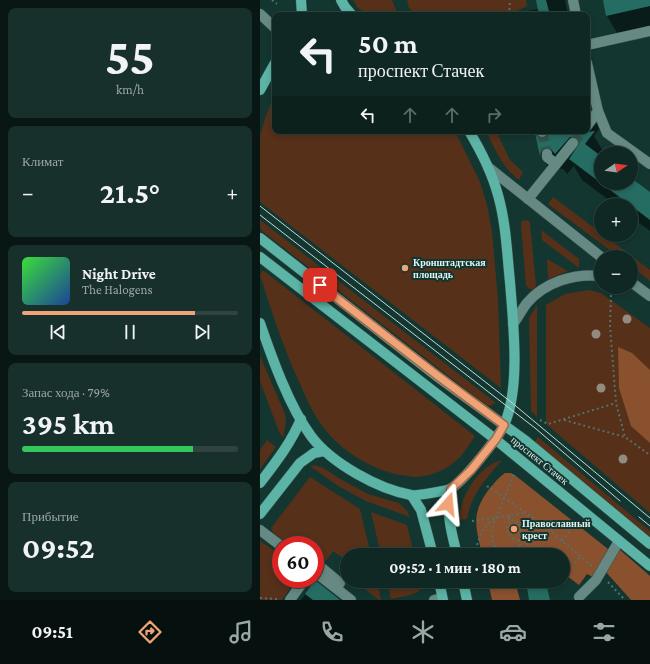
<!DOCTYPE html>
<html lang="ru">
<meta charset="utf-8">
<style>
:root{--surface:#0f2824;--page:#18302c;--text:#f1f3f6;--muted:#9ba6a6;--line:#2f4441;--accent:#efa377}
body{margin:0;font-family:"Crimson Pro",serif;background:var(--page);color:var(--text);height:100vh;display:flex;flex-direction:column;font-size:15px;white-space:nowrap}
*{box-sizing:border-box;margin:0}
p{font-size:13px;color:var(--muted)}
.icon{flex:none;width:22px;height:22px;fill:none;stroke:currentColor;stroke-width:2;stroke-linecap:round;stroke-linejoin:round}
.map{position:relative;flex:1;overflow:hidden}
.side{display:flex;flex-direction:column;gap:8px;padding:8px;background:#081614;width:260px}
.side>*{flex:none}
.hud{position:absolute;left:12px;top:12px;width:318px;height:122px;border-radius:8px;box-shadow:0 2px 6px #0003,0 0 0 1px var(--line);background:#0f2824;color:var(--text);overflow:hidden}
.needle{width:26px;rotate:77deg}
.controls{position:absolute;left:334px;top:146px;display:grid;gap:8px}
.controls a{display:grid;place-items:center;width:44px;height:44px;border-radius:50%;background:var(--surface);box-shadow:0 2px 6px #0003,0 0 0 1px var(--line);font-size:20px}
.speed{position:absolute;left:12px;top:536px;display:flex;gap:8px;font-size:20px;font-weight:700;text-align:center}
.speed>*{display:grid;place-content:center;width:52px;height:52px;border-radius:50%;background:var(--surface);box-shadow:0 2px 6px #0003,0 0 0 1px var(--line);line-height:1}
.speed .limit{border:6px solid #d22;background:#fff;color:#111}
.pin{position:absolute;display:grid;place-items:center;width:34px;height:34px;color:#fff;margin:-17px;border-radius:8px;box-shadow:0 2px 6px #0006}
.me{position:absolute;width:44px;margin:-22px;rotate:18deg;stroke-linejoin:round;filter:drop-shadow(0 0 3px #0008)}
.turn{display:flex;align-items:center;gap:14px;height:84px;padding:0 20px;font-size:18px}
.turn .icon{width:52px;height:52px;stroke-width:2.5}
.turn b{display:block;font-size:28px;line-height:34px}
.lanes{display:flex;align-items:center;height:38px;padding:0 20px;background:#0003;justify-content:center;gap:20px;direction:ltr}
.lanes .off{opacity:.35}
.big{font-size:30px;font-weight:700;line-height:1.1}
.side .card{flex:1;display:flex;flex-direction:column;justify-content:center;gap:6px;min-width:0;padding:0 14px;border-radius:8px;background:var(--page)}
.side .dial{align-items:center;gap:0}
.dial b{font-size:52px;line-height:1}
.song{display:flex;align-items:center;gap:12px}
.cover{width:48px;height:48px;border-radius:6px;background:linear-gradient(135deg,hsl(120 70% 55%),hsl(220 70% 35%))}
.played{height:4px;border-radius:2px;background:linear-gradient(90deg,var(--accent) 80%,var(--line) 80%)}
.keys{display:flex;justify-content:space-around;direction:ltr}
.heat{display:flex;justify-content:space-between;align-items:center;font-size:22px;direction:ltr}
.charge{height:6px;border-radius:3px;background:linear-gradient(90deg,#34c759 79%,var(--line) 0)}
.trip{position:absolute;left:80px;top:548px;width:230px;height:40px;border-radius:20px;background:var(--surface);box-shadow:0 2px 6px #0003,0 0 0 1px var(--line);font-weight:700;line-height:40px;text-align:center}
.tab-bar{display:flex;height:64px;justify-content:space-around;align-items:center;background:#06100e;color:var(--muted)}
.tab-bar .icon{width:28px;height:28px}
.tab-bar .on{color:var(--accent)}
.tab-bar b{font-size:18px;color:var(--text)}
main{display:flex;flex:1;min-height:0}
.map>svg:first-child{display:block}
</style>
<main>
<section class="side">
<div class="card dial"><b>55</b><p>km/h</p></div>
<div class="card"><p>Климат</p>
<div class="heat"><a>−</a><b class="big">21.5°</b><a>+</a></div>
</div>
<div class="card">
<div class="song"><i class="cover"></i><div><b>Night Drive</b><p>The Halogens</p></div></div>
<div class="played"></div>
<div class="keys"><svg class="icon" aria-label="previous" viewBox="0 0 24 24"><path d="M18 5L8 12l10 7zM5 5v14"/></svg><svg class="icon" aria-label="pause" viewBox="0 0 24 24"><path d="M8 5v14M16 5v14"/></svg><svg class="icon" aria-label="next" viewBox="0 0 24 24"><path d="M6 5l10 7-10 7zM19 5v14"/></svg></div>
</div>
<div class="card"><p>Запас хода · 79%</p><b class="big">395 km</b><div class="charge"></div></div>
<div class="card"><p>Прибытие</p><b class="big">09:52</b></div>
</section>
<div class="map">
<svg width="390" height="600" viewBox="0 0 390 600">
<rect width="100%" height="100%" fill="#143630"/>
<g fill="#563019">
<polygon points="93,0 132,0 138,15 107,15 97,7"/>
<polygon points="147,0 266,0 267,6 257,11 258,15 155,15 149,8"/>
<polygon points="15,94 15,131 195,131 220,182 227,205 232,231 238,299 241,388 0,202 0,135 7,113"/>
<path d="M226,131H236L250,160L263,172L259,180C243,168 234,148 226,131Z"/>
<polygon points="293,197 341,233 341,235 344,235 390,270 390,281 371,266 371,257 359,257 288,204"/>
<polygon points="0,220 236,403 230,406 226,405 2,231 0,228"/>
<polygon points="264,220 269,221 270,223 276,285 275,289 273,290 268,288 266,285 261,226 261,222"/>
<polygon points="281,230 319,259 319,268 282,240"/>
<polygon points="287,259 308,271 288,279"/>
<path d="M2,271H4L215,436C210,443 206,450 201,456C190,468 172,477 155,477C150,477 145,475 140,475C114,470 86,454 68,433C56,419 48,403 41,386C24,350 12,313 0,275Z"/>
<polygon points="329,290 341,293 390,328 390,513 286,424 286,305 305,294"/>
<polygon points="277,305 277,417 271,411 269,318"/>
<polygon points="0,356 25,414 26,422 23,438 19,432 0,381"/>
<polygon points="278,437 390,531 390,538 275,442"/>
<polygon points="7,440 16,447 0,469 0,450"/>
<path d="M242,460C226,479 211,494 207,519L199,520C200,497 218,466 242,460Z"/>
<polygon points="54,465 63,468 82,480 108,494 139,503 147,511 150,517 106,501 78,486 50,466"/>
<polygon points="50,477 100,509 111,555 87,555 87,561 73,551 66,561 55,552 55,545 29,545 13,533 11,528"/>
<polygon points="111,512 147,525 154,555 121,555"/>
<polygon points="0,541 21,555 21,579 34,579 33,584 22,600 0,600"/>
<polygon points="94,581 117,581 121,600 119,600"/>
<path d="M142,581H165C163,596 143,596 131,599L128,584Z"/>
</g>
<g fill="#8a512f">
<polygon points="358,347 372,353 390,370 390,443 371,426 359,388"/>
<path d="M245,473H251L256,476L348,549L333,577L327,574L319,585L303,573V555H290L289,548L258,555H222C216,526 210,514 230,488C235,482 239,477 245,473Z"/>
<polygon points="359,549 390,576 390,600 371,600 345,571"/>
<polygon points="228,581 255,581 260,600 232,600"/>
</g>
<g fill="#0007">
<polygon points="277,0 305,0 308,15 268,15 267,11 279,9"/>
<polygon points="344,0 390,0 390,29 359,36 347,16"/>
<polygon points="327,105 339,129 334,136 344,153 341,153 341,183 371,183 371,180 390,194 390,231 371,217 371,205 355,205 322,180 314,166 307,174 303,169 296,169 292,174 281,155 277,137 279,139 286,138 289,131 327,131"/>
<polygon points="55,581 79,600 41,600"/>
</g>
<g fill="#256c62">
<polygon points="276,0 286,0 290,15 279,15"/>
<polygon points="343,0 390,0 390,6 346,16"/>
<polygon points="288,131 323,131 327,132 335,131 325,144 341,156 341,183 371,183 371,178 390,192 390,220 309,159 319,144 319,140 317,138 310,137 295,154 290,148 284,148 281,151 280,156 275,133 278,137 282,138 287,136"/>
<polygon points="55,580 80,600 53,600 45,594"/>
<polygon points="266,581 284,581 285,584 286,583 290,600 269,600"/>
</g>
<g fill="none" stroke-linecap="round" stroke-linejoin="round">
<g stroke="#33534d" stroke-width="10" stroke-dasharray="10 5" stroke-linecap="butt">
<polyline points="282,132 287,154"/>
<polyline points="313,143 323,131"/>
</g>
<defs>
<g id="minor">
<polyline points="313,0 316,15"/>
<polyline points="0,14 15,28"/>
<polyline points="327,45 390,31"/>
<polyline points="327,63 338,111 347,133 390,164"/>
<polyline points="327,126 338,111"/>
<polyline points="282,131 282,132"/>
<polyline points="287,154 287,157 296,164"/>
<polyline points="228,167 341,257"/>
<polyline points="268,199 313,143"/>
<polyline points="371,282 390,296"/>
<path d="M253,324C258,318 262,309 267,303C285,282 314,273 341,276"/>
<polyline points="0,530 21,546"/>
<polyline points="55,569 62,568 80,583"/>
<polyline points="55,572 91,600"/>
<polyline points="319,597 336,580 359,541"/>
<polyline points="30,600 45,579"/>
<polyline points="174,600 182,598"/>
</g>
<g id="major">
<polyline points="41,0 42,15"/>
<polyline points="81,0 85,7 92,15"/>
<polyline points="0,90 15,63"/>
<polyline points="0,238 178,377 266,441 390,544"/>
<polyline points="0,257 235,439 390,566"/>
<path d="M0,323C12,358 29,406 51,436C71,463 118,489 151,495C155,496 186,491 190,489C202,483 238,438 244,425C261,388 253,322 250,282C247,253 246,223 238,195C232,173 221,151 209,131"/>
<path d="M0,483C16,462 31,443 41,419"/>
<path d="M191,489C186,515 191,530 197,555"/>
<polyline points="152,496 161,510 173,555"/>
<polyline points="0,514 40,463 54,453 64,451"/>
<polyline points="179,581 183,600"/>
<polyline points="203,581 207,600"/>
</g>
</defs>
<use href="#minor" stroke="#36514c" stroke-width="11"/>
<use href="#major" stroke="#36514c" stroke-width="11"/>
<g stroke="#54716c" stroke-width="2" stroke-dasharray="2 3" stroke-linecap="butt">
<polyline points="12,0 17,4"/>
<polyline points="249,15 250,0"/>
<polyline points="351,295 350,326 356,403 365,437 390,455"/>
<polyline points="280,420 288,424 356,403"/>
<polyline points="304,420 365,437"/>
<polyline points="227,486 282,524 332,566"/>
<polyline points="212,521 264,513"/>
<polyline points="259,541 251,538 246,530 250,521 248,515 252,520 260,524 261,533 259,541 261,552"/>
<polyline points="302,541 317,522"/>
<polyline points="217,545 223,529 235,518"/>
<polyline points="241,555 235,547 232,537 233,525 255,472"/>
<polyline points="244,555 268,551"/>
<path d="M269,555C266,539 268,533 282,524"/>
<polyline points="315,563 321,556"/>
<polyline points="348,582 365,600"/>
<polyline points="122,583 131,581"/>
<polyline points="0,598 17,599 19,600"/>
</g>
<use href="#minor" stroke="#668a83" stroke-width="10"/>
<use href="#major" stroke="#5bb4a6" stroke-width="10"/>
<g stroke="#c5d9d6" stroke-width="1">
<polyline points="0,206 251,402 390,518"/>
<polyline points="0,215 275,428 360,501"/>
<polyline points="379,517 390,526"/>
</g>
</g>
<g fill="#918c7f">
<circle cx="367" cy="319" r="4.5"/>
<circle cx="336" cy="334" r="4.5"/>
<circle cx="341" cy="388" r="4.5"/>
<circle cx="363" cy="459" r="4.5"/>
</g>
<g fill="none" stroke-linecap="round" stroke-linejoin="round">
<defs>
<polyline id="route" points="60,285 178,376 244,425 236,439 211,470 191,489 188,504"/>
</defs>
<use href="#route" stroke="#9b6a4d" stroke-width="10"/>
<use href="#route" stroke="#efa377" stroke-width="7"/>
</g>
<g fill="#efa377" stroke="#143630" stroke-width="1.5">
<circle cx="145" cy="268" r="4"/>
<circle cx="254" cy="529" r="4"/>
</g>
<g text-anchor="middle" stroke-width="4" stroke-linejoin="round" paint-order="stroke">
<g font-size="10" font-weight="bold" fill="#e3f5f2" stroke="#143630" text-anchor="start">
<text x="153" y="266">Кронштадтская<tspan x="153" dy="12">площадь</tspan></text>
<text x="262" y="527">Православный<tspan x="262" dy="12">крест</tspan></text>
</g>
<g font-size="10" fill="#e3f5f2" stroke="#143630">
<text transform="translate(280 460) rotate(39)" y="4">проспект Стачек</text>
</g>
</g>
</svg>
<div class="controls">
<a><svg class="needle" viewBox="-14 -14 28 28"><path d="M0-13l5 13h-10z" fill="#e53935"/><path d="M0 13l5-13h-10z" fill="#9ba6a6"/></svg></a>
<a>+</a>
<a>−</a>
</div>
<div class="speed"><div class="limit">60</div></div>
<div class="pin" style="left:60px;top:285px;background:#d93025"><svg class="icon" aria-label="arrive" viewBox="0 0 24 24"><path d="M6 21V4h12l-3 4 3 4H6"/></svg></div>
<svg class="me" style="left:188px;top:504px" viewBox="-20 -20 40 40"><path d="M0-17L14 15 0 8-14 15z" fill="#efa377" stroke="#fff" stroke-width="4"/></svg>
<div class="trip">09:52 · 1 мин · 180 m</div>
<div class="hud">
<div class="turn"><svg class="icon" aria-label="left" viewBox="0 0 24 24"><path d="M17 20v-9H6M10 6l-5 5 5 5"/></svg><div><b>50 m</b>проспект Стачек</div></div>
<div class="lanes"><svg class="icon" aria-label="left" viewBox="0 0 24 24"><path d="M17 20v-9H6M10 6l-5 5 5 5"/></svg><svg class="icon off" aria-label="ahead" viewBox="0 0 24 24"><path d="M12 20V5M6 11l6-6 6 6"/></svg><svg class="icon off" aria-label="ahead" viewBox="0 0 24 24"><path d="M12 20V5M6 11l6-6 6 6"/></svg><svg class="icon off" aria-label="right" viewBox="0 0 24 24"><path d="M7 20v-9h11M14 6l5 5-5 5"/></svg></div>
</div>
</div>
</main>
<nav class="tab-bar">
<b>09:51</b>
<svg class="icon on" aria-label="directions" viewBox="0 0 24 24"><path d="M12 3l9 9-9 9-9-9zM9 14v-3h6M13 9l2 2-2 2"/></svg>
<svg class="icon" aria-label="music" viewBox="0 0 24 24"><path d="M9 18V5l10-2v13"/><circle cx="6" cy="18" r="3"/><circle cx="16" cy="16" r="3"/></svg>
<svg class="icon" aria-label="phone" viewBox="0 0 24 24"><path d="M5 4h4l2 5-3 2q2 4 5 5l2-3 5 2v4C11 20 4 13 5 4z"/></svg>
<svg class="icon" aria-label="climate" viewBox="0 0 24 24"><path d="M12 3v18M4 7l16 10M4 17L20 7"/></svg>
<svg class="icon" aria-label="car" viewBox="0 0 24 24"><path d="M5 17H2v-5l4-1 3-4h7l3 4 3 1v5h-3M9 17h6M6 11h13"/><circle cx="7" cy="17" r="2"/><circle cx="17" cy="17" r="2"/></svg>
<svg class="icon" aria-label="filters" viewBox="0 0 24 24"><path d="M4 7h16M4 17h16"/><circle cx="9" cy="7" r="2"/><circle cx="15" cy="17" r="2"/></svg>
</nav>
